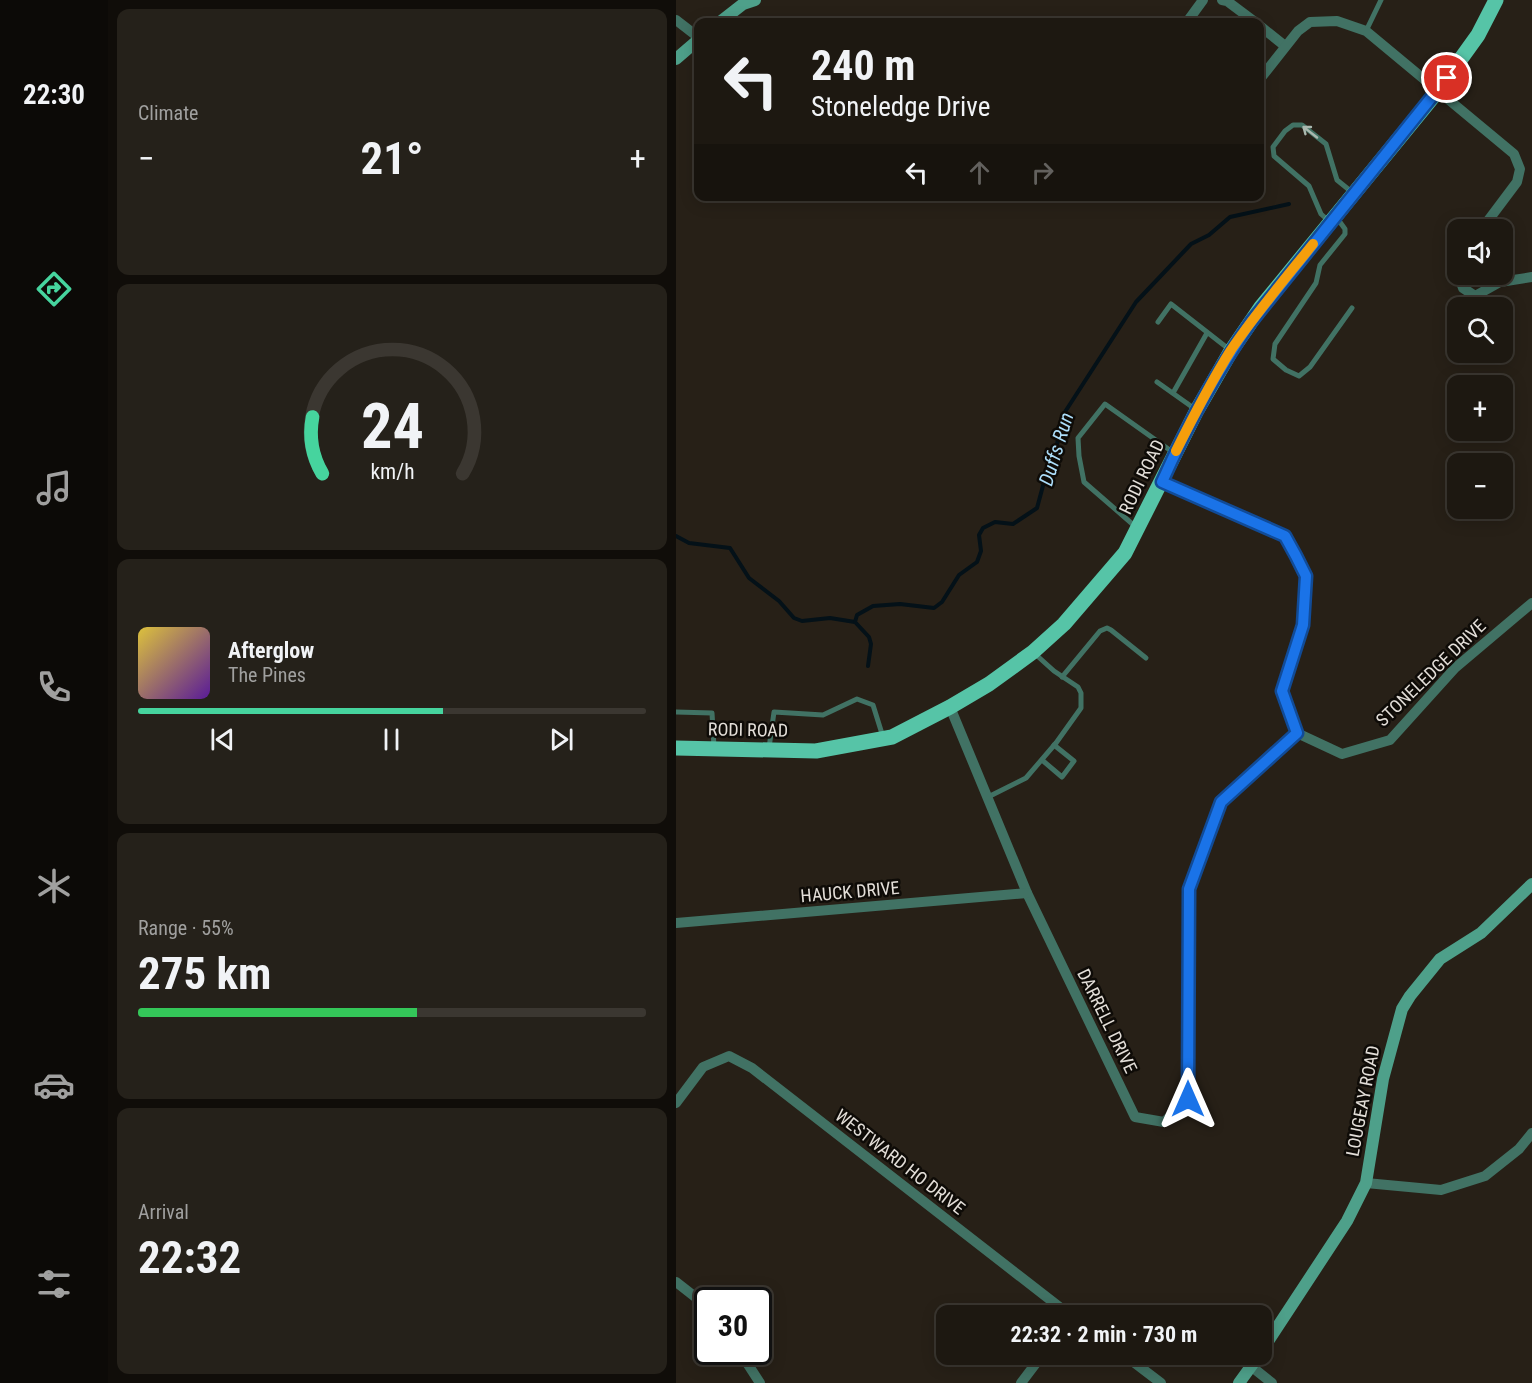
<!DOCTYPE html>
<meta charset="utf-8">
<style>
:root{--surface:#1d1811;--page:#25211a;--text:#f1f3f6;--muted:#a0a09f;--line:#3b3731;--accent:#46d49e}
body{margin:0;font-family:"Roboto Condensed",sans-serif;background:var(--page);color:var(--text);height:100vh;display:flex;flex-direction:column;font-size:22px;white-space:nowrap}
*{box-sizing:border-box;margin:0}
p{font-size:20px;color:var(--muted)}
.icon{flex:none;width:33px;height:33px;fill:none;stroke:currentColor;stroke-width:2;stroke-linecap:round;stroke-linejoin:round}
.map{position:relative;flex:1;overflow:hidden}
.side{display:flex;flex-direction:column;gap:9px;padding:9px;background:#100d09;width:568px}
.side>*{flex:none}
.top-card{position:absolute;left:18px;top:18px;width:570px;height:183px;border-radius:12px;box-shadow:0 3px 15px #0003,0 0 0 2px var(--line);background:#1d1811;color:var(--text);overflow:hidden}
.tools{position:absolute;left:771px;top:219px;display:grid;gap:12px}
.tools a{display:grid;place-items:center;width:66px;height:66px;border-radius:12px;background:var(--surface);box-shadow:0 3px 15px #0003,0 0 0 2px var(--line);font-size:30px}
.speed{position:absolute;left:18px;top:1287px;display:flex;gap:12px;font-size:30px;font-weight:700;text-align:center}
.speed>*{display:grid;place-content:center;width:78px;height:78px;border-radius:50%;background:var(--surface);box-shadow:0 3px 15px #0003,0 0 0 2px var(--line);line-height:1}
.speed .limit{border:3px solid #111;border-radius:9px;background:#fff;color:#111}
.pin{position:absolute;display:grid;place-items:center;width:51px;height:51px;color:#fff;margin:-26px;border:3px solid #fff;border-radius:50%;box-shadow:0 2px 6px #0007}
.me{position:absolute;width:66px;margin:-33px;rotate:0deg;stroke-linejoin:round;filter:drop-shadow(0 0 4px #0008)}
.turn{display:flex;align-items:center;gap:21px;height:126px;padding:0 18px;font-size:27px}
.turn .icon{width:78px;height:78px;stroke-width:2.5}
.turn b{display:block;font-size:42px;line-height:51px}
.lanes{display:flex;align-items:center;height:57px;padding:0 18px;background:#0003;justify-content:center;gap:30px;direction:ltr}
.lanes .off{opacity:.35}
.big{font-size:45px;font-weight:700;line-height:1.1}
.side .widget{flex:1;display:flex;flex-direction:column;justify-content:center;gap:9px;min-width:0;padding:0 21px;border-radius:12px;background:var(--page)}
.side .dial{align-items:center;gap:0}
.dial svg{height:156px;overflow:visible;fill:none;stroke:var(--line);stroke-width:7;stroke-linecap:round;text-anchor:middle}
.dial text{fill:var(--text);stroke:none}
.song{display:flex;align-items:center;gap:18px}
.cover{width:72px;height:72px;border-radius:9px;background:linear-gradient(135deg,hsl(50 70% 55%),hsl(270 70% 35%))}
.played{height:6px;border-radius:3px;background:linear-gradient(90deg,var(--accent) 60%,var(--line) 60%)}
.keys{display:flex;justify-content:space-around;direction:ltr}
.heat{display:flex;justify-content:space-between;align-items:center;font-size:33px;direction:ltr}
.charge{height:9px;border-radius:4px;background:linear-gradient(90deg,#34c759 55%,var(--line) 0)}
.trip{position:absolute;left:260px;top:1305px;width:336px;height:60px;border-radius:12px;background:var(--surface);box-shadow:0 3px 15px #0003,0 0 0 2px var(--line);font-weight:700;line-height:60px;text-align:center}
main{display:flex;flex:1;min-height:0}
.tab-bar{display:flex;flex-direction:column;width:108px;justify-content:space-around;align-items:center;background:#0c0a07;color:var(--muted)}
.tab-bar .icon{width:42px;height:42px}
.tab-bar .on{color:var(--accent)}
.tab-bar b{font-size:27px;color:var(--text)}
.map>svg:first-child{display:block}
</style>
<main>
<nav class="tab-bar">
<b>22:30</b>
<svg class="icon on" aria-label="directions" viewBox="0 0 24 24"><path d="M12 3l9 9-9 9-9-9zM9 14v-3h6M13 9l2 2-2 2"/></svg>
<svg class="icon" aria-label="music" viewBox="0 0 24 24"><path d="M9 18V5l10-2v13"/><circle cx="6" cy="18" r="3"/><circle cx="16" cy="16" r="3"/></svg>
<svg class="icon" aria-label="phone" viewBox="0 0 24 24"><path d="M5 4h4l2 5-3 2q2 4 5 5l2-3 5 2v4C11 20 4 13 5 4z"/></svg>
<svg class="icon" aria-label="climate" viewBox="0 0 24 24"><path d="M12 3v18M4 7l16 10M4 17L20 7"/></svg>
<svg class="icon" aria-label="car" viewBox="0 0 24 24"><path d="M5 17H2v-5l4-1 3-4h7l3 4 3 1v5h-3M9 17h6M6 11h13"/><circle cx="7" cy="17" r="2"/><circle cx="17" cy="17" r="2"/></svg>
<svg class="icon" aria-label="filters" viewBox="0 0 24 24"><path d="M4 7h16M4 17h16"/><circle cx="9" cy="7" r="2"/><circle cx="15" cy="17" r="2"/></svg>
</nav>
<section class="side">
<div class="widget"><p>Climate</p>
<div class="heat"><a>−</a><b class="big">21°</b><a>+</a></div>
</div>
<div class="widget dial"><svg viewBox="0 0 100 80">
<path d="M14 69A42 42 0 1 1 86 69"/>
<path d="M14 69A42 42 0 0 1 9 40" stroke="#46d49e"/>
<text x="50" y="56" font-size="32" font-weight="700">24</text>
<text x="50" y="72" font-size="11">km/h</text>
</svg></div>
<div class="widget">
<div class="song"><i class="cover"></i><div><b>Afterglow</b><p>The Pines</p></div></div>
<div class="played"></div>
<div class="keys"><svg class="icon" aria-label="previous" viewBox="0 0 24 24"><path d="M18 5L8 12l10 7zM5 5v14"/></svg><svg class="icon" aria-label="pause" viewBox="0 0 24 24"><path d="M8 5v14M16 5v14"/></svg><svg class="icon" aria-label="next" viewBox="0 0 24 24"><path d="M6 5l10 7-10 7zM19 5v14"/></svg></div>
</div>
<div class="widget"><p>Range · 55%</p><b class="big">275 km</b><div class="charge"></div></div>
<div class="widget"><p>Arrival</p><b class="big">22:32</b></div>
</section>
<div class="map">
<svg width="856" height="1383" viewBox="0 0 856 1383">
<rect width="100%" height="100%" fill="#272017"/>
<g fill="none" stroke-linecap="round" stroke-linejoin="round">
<g stroke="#041118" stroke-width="4">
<polyline points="0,536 13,543 54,548 73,578 103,601 118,618 126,621 154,618 179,622"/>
<polyline points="192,666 195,644 193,637 179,622 181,615 197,606 224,604 258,608 266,602 283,575 301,562 305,551 303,535 307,528 319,522 337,524 361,508 368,482 378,459 387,415 460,302 515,244 533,235 554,217 613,204"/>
</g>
<g stroke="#417264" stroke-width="5">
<polyline points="690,31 705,0"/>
<polyline points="661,218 669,229 669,234 644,265 640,283 599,344 597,359 610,370 623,376 634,367 676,308"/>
<polyline points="654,222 645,214 633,186 598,156 597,147 609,131 617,125 626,125 650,144 661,180 677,193"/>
<polyline points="482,322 495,304 554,350"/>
<polyline points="481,382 519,409"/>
<polyline points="497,393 531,333"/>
<polyline points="461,528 408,482 403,456 402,438 429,404 498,453"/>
<polyline points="386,677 424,631 431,628 435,630 470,658"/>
<polyline points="0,712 36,713 38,747"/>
<polyline points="93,748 98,712 147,715 181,699 197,705 207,737"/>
<polyline points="366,760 386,777 398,761 378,745"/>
<polyline points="312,797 350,778 380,743 405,708 405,693 402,687 378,671 358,653"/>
</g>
<g stroke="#417264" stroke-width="10">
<polyline points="546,0 551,1 579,22"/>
<polyline points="0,20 22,37"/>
<polyline points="511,22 527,0"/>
<polyline points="584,26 609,46"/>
<polyline points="584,79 622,31 634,22 661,21 690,31 838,154 844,169 841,182 805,230"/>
<polyline points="782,274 787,288 799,296 824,282 856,277"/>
<polyline points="486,482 609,536 630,576 627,625 606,691 621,733 666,754 714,740 779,668 856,603"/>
<polyline points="274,707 351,893 459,1117 488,1122 512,1099 513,889 545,802 621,733"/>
<polyline points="0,923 351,893"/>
<polyline points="0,1103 27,1067 53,1056 76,1068 395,1316"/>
<polyline points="690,1183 765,1190 809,1176 843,1149 856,1133"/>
<polyline points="0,1282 32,1307"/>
<polyline points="64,1352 84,1383"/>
<polyline points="447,1354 485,1383"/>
<polyline points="576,1367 596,1383"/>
<polyline points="345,1383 367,1354"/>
</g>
<g stroke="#4ea08a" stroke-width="12">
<polyline points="44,22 67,4 79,0"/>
<polyline points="0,59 22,40"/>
<polyline points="585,1352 671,1221 690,1183 707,1079 726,1009 734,996 764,959 805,933 856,884"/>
<polyline points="563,1383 584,1354"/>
</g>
<polyline stroke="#56c4a7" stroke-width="15" points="0,748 140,751 216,737 274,707 313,684 357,652 388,624 449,553 521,410 555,351 585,307 761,92 802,35 820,0"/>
</g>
<defs><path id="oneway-shaft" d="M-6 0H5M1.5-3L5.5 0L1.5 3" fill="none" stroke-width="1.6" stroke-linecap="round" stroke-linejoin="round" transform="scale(1.5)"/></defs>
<use stroke="#aab8af" href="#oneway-shaft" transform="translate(634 132) rotate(-142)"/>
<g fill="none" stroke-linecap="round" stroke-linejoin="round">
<defs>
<path id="route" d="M512,1099L513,889L545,802L621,733L606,691L627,625L630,576L620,556L609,536L486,482C511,426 540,372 575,322L771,78"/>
</defs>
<use href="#route" stroke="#114b97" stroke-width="15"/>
<use href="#route" stroke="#1a73e8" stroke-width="10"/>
<path stroke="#f59e0b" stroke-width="10" d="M500,451C517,417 535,382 555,350C580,313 609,279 637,244"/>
</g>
<g text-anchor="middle" stroke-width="5" stroke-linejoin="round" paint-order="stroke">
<g font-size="18" fill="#e3ded8" stroke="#0e0b07">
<text transform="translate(466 477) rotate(-64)" y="6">RODI ROAD</text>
<text transform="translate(755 673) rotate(-44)" y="6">STONELEDGE DRIVE</text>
<text transform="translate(72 730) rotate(1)" y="6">RODI ROAD</text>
<text transform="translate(174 892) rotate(-5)" y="6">HAUCK DRIVE</text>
<text transform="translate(431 1021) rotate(64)" y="6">DARRELL DRIVE</text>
<text transform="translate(687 1101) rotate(-79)" y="6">LOUGEAY ROAD</text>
<text transform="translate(224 1162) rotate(38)" y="6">WESTWARD HO DRIVE</text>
</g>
<g font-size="20" font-style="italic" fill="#acddf9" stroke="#0e0b07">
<text transform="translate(380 449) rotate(-73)" y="7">Duffs Run</text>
</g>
</g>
</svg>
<div class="tools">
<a><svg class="icon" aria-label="sound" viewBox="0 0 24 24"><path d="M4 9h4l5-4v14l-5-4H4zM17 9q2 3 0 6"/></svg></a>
<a><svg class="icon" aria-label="search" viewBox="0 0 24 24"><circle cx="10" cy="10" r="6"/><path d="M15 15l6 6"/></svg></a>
<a>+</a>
<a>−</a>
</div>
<div class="speed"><div class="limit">30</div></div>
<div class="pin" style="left:771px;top:78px;background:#d93025"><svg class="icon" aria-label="arrive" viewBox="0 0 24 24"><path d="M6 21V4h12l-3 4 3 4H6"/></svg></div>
<svg class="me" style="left:512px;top:1099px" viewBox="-20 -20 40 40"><path d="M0-17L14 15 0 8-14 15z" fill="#1a73e8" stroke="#fff" stroke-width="4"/></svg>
<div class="trip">22:32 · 2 min · 730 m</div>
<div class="top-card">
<div class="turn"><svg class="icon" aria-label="left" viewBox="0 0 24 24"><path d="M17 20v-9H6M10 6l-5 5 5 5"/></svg><div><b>240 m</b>Stoneledge Drive</div></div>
<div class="lanes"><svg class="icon" aria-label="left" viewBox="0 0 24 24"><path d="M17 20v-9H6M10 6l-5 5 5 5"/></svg><svg class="icon off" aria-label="ahead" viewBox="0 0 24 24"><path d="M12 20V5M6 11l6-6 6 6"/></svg><svg class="icon off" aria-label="right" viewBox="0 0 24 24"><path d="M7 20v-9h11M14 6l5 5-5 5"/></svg></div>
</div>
</div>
</main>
